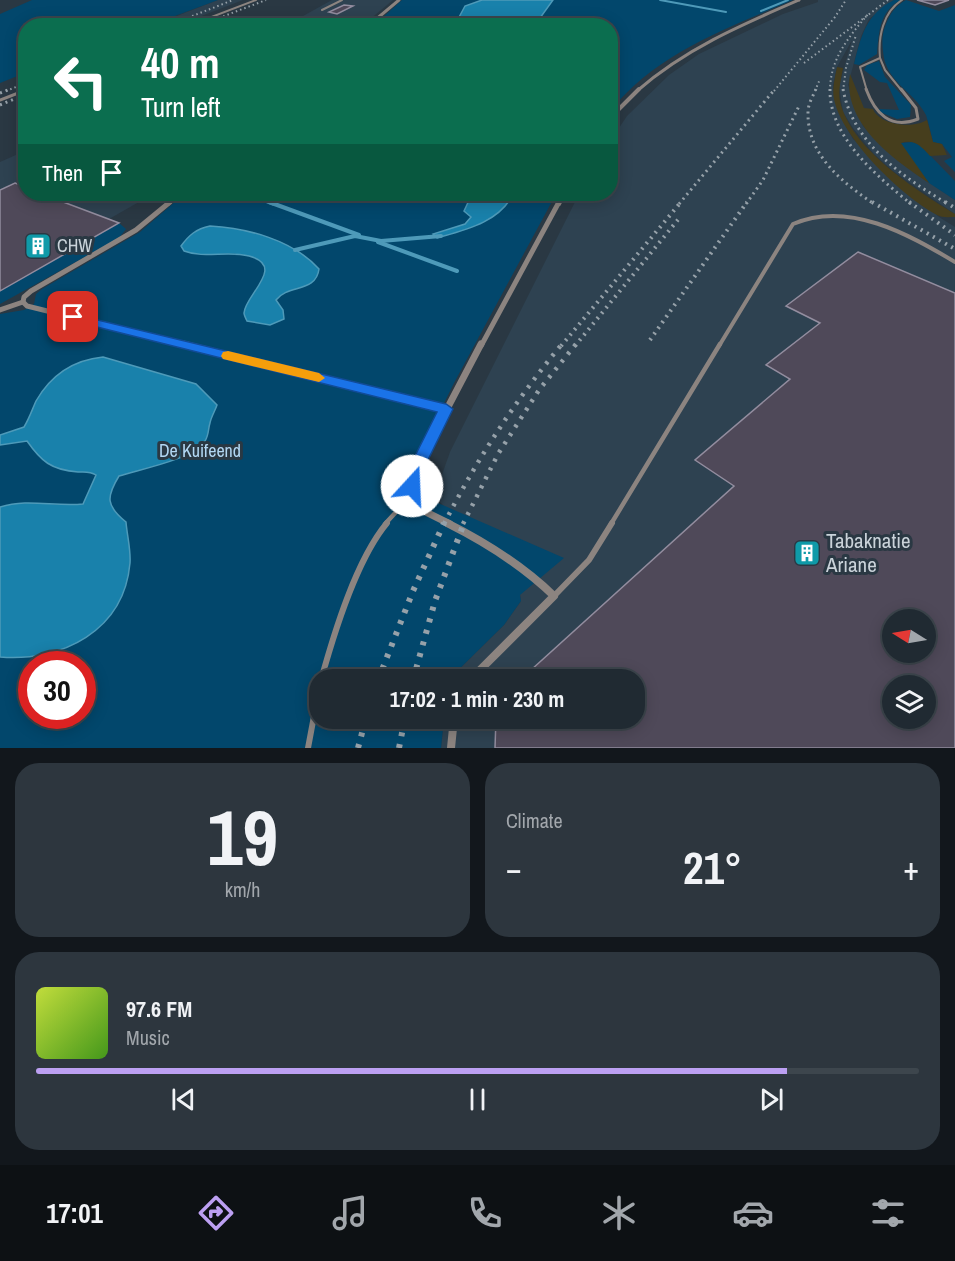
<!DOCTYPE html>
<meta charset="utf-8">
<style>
:root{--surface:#202a32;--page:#2d363e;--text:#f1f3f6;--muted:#a2a7ac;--line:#3d464d;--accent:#bca0f2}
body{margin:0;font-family:"Archivo Narrow",sans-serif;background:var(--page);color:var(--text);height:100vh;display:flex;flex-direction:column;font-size:22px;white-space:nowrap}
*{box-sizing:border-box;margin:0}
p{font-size:20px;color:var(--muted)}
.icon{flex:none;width:33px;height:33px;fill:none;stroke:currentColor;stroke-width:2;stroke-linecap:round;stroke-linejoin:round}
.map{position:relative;height:748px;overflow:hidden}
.panel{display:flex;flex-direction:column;gap:15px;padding:15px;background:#12171c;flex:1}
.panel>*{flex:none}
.hud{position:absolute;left:18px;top:18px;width:600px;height:183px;border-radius:24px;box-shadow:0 3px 15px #0003,0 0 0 2px var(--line);background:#0b6e4f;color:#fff;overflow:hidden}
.needle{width:39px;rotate:281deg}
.tools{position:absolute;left:882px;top:609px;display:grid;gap:12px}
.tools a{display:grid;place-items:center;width:54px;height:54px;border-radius:50%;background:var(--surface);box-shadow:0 3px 15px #0003,0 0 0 2px var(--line);font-size:30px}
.speed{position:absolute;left:18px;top:651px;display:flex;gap:12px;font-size:30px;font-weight:700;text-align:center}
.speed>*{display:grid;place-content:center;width:78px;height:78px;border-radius:50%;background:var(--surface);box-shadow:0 3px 15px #0003,0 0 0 2px var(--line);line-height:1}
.speed .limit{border:9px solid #d22;background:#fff;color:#111}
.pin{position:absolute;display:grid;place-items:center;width:51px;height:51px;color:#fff;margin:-26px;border-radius:12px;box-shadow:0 3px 9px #0006}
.me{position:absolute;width:66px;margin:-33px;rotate:20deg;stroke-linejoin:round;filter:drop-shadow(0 0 4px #0008)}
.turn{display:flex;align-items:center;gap:21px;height:126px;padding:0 24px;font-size:27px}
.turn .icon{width:78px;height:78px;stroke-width:2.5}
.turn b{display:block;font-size:42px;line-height:51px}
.then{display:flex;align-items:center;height:57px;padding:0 24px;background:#0003;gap:12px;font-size:22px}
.big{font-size:45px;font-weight:700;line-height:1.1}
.panel .card{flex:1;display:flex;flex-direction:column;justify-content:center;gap:9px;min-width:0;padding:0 21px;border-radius:24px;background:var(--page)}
.panel .dial{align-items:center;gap:0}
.dial b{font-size:78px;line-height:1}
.song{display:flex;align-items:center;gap:18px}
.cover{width:72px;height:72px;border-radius:9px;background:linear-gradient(135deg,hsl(70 70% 55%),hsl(100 70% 35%))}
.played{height:6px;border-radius:3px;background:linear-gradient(90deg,var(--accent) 85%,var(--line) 85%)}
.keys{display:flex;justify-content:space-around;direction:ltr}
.heat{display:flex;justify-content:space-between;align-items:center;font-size:33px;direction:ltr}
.panel .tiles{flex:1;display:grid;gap:15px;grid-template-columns:1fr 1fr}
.card:last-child{grid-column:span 2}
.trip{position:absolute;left:309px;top:669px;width:336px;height:60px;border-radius:24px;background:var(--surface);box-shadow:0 3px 15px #0003,0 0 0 2px var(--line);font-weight:700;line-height:60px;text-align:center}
.dock{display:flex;height:96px;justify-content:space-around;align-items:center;background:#0d1114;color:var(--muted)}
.dock .icon{width:42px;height:42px}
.dock .active{color:var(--accent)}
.dock b{font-size:27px;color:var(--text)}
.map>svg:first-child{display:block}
</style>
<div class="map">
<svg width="955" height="748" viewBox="0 0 955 748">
<rect width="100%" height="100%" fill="#2a3843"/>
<g fill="#2e4251" fill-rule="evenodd">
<polygon points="218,0 243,0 178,25 151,26"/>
<polygon points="332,0 393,0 363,25 285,26"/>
<path d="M818,0H894L869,19L861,36L848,85L863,126L877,141L915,173L955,200V214L893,171L874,154L853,128L843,112L839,86L852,40L837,67L833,85L834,98L844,123L853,139L939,217L955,227V748H441L444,719L634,718V680L449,679L504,625L521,601L519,588L441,503L433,499L434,497L450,452L579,194H610L611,140L627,116L669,75L699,54L783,14L818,2ZM892,620H926V652H892ZM892,686H926V718H892Z"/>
<polygon points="25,151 26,194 153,194 109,219 0,271 0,162"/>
</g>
<g fill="#02476c" fill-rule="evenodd">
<polygon points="32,0 218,0 151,25 26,26 25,73 0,83 0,14"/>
<path d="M402,0H793C727,28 657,53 611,110L610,26H373Z"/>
<path d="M894,0H901C879,11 879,33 877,54L859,65L854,64C861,36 866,14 894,0Z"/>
<path d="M906,0L939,11L955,5V172L944,161L952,157L942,144L933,142C931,134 929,124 926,115C914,91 885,82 883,51C882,42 882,33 886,24C890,14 895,6 906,0Z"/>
<polygon points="879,61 885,77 911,105 910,117 897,119 880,112 879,109 899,110 887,83 880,82 864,70 867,65"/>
<polygon points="913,142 920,145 955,181 955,200 929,183 901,146 901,143"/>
<path d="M184,194H556L454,383L407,478L406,489L564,558L520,595L521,601L504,625L449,679L320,680V718L444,719L441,748H0V314L24,310L34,304L36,294L42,289L140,232ZM32,664H82V716H32Z"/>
<polygon points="119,223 126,229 119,238 0,304 0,291"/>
</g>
<g fill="#463e1d">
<path d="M837,67L843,68C841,79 838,90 840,101C850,148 916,190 955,214V217C949,217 942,218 937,215C902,196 842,139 834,99C832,88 835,78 837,67Z"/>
<path d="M850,74L864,108L873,109C879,125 913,129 927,120L933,142L942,144L947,155L930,156C921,146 914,139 901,143L929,183C893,159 842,123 850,74Z"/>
</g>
<g fill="#1981ab" stroke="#4e9ab9" stroke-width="1.5">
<polygon points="482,0 553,0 535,25 459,25 457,21 465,6"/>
<path d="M472,194H513C500,222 465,230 437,238L433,234L465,224L471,217L464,211Z"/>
<path d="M210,226C247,228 293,240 319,269C316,293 288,284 276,300L283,310L284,319L270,325L247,321C246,319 244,315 244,313C245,295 287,266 249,256C227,250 205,259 184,251L181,246C189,235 196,229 210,226Z"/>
<path d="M103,357L196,384L217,405C215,411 211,417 210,423C208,429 209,435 205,441C192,460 140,469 119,476C106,497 106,506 126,522C127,535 131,550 130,563C124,631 62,662 0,657V507C28,498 54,507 83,504L96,475C90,471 85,472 78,472C51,470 41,461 27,441L0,445V435L24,427C29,419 32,410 36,401C51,375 73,360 103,357Z"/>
</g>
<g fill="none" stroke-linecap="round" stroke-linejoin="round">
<g stroke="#4e9ab9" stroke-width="2">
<polyline points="660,0 726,12"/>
<polyline points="761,11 788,0"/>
<polyline points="410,22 425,26"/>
</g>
<polyline stroke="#4e9ab9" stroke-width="3" points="246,194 273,204"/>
<g stroke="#4e9ab9" stroke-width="4">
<polyline points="269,202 359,235"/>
<polyline points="378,242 457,271"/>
<polyline points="295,250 355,236 381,241 441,236"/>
</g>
</g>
<g fill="#4f4959" stroke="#938d9f" stroke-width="1.5" fill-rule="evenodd">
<polygon points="917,0 949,0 935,5"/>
<polygon points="344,5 353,6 337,14 329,12"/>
<polygon points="15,183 26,187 26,194 42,194 119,223 0,291 0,190"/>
<path d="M858,252L955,293V748H495L496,718H634V680H520L734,486L695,460L790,379L766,365L820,323L786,306ZM892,620H926V652H892ZM892,686H926V718H892Z"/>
</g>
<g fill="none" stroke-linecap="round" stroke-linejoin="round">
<g stroke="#8c8480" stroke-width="2">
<polyline points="322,10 342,0"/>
<polyline points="188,26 256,0"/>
<polyline points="880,58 885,70 902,91"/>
<path d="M880,58C878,37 883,12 902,0"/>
<polyline points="867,91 860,67 880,58"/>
</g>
<g stroke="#8c8480" stroke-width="3">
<path d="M866,89C875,113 890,130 918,119L916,108L901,89"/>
<polyline points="0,100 26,90"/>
</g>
<path stroke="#8c8480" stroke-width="4" d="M719,346L793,224C848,200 908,234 955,262"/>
<g stroke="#8c8480" stroke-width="4.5">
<polyline points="385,524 396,512 417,499"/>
<polyline points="611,524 720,344"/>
</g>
<g stroke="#8c8480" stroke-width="6">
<polyline points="554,596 589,560 612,523"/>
<path d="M321,680C334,633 356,560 387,523"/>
<polyline points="308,748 320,684"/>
</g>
<g stroke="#8c8480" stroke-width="3">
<polyline points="368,26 399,0"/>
<path d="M637,91C685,49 741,25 799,0"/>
</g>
<g stroke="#8c8480" stroke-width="4">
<polyline points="610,118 639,89"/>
<polyline points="168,204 180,194"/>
<polyline points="559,204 564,194"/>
</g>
<g stroke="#8c8480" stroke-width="5">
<polyline points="170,202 136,230 31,291 24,297 23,302 27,306 189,346"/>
<polyline points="0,310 23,302"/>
<polyline points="481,346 559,202"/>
</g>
<g stroke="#8c8480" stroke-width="7">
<polyline points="183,344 446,409"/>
<polyline points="450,524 422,510 412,486 415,470 481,344"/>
</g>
<g stroke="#8c8480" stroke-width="8">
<path d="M447,523C487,543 522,565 554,596L470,680"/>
<polyline points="451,748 454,718"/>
</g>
<g stroke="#96a1a9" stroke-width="2" stroke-dasharray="1.5 3" stroke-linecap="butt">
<polyline points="167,26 233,0"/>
<polyline points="198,26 266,0"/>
<polyline points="804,63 888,0"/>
<polyline points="6,91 26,83"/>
<polyline points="774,91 835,17 846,0"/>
<polyline points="815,91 820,79"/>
<path d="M830,91C830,58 849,37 869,13"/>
<polyline points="843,91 846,68 856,35"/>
</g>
<g stroke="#96a1a9" stroke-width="3" stroke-dasharray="2 4" stroke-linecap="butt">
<path d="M816,89C813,96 808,104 808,112C807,155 842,182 874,204"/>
<path d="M830,89C829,137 877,176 911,204"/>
<path d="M843,89C853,144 903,177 948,204"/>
<polyline points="0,93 10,89"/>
<polyline points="0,105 26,94"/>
<polyline points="679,204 775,89"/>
<polyline points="746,204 763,180 799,106"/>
</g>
<g stroke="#96a1a9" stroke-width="4" stroke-dasharray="2 5" stroke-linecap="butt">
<polyline points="872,202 955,249"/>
<polyline points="909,202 955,235"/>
<polyline points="945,202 955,208"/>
<polyline points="650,340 747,202"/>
<polyline points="561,346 681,202"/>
<polyline points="575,346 681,216"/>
</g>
<g stroke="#96a1a9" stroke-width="4.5" stroke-dasharray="3 7" stroke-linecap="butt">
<path d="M444,524C477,459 515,401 562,344"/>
<polyline points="463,524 498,454 539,390 576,344"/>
</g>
<g stroke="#96a1a9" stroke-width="6" stroke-dasharray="4 8" stroke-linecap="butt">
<polyline points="378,680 413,591 444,523"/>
<polyline points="413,680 435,601 464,523"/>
<polyline points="358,748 366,718"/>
<polyline points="399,748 405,718"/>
</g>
</g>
<polygon fill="#1a73e8" stroke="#114b97" stroke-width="1.5" points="73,314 446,404 453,409 423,470 417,490 406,490 404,486 408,470 437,412 69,320 67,317 69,315"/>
<polygon fill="#f59e0b" points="228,351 319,373 325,378 319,382 223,359 221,356 223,352"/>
<defs>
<symbol id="building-square" viewBox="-11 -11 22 22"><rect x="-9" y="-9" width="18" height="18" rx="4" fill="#0f9aa8" stroke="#2a3843"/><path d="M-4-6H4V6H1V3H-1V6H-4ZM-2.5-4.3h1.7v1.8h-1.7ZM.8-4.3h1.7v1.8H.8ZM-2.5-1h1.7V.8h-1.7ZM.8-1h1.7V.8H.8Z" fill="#fff"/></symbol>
</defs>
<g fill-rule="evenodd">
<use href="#building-square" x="23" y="231" width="30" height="30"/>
<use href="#building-square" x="792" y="538" width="30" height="30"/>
</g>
<g text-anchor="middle" stroke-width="6" stroke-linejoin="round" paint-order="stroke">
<g font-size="18" fill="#cad3da" stroke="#2a3843" text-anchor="start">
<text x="57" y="252">CHW</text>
</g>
<g font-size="18" fill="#b2d7f3" stroke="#2a3843">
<text x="200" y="457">De Kuifeend</text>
</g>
<g font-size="21" fill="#cad3da" stroke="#2a3843" text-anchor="start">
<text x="826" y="548">Tabaknatie<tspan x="826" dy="24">Ariane</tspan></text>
</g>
</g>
</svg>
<div class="tools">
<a><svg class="needle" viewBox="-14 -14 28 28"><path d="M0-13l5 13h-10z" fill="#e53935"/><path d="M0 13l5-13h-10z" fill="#a2a7ac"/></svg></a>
<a><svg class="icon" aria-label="layers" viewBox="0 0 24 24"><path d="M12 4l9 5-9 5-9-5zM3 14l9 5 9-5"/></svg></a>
</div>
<div class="speed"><div class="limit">30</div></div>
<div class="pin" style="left:73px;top:317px;background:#d93025"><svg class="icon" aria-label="arrive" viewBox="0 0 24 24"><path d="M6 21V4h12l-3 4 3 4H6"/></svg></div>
<svg class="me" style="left:412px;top:486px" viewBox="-20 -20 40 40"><circle r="19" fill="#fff"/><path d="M0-13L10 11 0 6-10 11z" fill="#1a73e8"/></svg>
<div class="trip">17:02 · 1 min · 230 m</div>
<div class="hud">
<div class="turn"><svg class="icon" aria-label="left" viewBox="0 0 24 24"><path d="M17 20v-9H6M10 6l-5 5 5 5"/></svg><div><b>40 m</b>Turn left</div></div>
<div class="then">Then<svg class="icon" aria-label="arrive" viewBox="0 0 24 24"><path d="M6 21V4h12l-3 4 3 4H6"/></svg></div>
</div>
</div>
<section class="panel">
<div class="tiles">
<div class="card dial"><b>19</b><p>km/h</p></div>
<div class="card"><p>Climate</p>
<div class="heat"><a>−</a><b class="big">21°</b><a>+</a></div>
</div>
<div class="card">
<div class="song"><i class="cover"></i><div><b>97.6 FM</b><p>Music</p></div></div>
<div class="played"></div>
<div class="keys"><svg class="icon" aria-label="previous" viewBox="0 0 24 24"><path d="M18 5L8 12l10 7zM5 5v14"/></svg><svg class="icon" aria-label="pause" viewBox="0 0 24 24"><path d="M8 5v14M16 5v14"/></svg><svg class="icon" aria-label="next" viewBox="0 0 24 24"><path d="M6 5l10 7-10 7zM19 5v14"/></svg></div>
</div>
</div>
</section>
<nav class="dock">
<b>17:01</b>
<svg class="icon active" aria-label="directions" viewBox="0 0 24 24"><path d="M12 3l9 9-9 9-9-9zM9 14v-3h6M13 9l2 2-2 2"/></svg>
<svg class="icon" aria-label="music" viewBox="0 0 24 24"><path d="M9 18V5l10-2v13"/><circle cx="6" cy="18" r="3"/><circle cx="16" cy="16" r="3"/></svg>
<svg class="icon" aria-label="phone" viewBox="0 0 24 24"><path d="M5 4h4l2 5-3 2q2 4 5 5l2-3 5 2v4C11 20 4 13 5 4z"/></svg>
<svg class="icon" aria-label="climate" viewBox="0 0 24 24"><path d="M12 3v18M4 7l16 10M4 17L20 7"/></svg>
<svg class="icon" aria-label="car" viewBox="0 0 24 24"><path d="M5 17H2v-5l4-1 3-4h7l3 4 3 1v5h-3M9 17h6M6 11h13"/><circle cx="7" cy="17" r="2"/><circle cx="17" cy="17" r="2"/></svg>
<svg class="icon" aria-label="filters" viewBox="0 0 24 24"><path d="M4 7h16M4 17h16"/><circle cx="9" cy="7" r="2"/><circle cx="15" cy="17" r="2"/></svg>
</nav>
